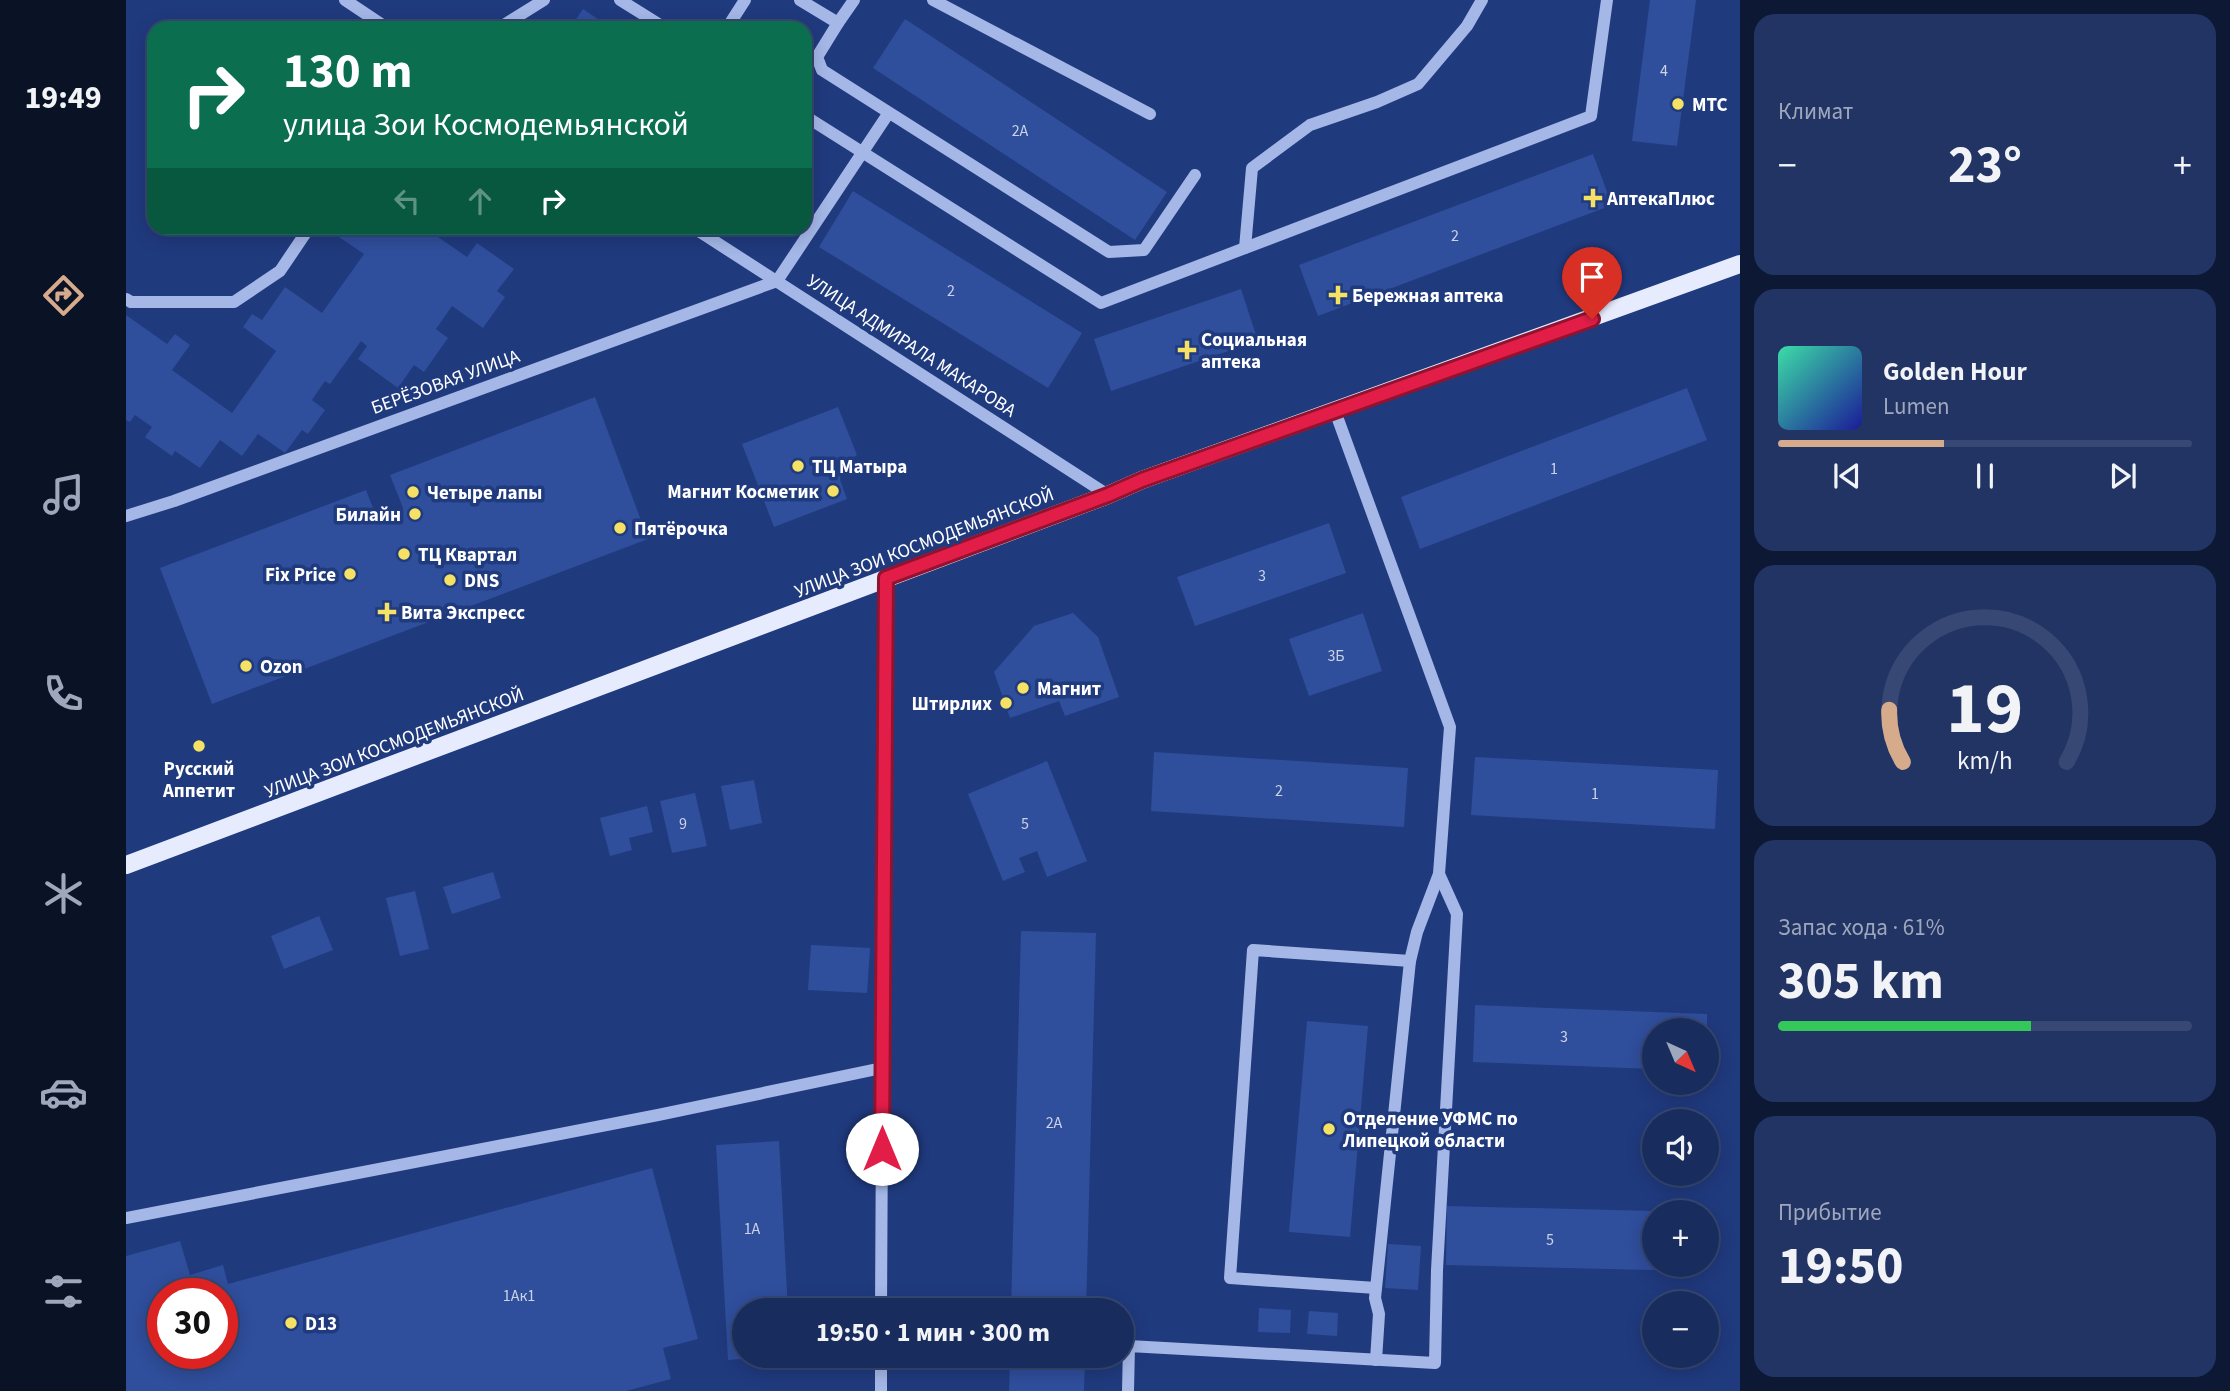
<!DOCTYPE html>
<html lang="ru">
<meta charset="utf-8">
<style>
:root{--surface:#182c5e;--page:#213464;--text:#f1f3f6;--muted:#9fa7bc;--line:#364873;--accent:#d6ab8b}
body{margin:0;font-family:"Source Sans 3",sans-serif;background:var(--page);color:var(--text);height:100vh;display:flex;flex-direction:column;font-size:26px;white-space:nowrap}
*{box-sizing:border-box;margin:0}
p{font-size:23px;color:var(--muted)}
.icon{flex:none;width:38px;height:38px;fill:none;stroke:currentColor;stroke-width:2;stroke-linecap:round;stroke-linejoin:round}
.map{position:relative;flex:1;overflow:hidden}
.panel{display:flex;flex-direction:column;gap:14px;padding:14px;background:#0d1834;width:490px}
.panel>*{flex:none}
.banner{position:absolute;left:21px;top:21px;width:665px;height:214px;border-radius:21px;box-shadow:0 4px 18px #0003,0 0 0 2px var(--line);background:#0b6e4f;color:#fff;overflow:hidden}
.needle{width:46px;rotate:136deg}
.tools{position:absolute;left:1516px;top:1018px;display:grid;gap:14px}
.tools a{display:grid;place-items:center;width:77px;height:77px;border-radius:50%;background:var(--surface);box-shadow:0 4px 18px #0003,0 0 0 2px var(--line);font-size:35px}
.speed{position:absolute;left:21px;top:1278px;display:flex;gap:14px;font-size:35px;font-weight:700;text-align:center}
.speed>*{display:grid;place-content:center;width:91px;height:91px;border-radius:50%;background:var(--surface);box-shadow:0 4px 18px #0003,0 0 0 2px var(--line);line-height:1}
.speed .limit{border:10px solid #d22;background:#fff;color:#111}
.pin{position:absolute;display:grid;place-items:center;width:60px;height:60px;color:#fff;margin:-72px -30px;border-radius:50% 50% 50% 0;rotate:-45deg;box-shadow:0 0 7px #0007}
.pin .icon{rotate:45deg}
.me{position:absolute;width:77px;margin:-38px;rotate:0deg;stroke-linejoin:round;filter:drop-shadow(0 0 5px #0008)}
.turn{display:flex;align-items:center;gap:24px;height:147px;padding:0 21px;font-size:32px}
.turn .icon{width:91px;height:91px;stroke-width:2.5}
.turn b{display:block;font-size:49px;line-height:60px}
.lanes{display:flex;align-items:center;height:66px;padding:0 21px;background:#0003;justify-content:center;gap:35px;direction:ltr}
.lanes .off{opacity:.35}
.big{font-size:52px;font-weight:700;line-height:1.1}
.panel .widget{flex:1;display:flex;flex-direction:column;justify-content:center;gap:10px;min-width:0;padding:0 24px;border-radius:21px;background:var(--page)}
.panel .dial{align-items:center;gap:0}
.dial svg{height:182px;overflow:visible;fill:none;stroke:var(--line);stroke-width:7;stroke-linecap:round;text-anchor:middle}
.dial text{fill:var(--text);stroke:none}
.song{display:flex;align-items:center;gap:21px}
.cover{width:84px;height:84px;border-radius:10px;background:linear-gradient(135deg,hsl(160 70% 55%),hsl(240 70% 35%))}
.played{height:7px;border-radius:4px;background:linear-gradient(90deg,var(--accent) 40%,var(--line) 40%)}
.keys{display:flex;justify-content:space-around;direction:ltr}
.heat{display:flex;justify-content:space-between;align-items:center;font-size:38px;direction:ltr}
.charge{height:10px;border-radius:5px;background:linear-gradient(90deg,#34c759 61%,var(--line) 0)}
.trip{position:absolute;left:606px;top:1298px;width:402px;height:70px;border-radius:35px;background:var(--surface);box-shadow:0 4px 18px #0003,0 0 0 2px var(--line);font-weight:700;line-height:70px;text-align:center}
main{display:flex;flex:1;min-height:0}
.dock{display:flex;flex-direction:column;width:126px;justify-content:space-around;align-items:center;background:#0a1226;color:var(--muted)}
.dock .icon{width:49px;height:49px}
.dock .current{color:var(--accent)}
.dock b{font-size:32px;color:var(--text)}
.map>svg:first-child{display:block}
</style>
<main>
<nav class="dock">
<b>19:49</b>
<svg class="icon current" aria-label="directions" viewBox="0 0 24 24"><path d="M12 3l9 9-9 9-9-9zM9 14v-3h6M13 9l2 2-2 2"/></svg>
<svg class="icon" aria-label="music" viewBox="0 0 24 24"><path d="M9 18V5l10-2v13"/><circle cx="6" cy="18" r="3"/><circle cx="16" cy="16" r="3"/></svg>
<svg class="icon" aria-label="phone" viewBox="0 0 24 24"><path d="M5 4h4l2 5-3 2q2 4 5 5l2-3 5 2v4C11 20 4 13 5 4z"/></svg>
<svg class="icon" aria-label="climate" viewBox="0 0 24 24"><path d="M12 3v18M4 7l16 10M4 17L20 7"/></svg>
<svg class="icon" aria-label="car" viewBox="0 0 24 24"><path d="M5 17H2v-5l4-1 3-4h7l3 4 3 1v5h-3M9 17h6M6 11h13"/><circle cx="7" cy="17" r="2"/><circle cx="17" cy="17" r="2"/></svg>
<svg class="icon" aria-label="filters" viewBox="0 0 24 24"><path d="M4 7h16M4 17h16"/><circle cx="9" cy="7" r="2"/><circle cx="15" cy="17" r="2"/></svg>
</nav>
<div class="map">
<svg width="1614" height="1391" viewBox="0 0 1614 1391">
<rect width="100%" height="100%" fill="#203a7e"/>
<g fill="#2f4e9c" fill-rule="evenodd">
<polygon points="1524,0 1570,0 1551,146 1506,141"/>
<polygon points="457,9 485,28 444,28"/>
<polygon points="779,19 1041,192 1009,240 747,68"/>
<polygon points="1467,154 1486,205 1192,316 1173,265"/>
<polygon points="727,191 956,333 922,388 693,247"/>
<polygon points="216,228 299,228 341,257 351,243 388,269 371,291 379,297 357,328 326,306 310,329 322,338 298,372 288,365 272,388 232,359 241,346 235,341 204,384 199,381 186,400 199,410 182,434 176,430 159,453 132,434 116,456 94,440 74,468 49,451 46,456 19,437 26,427 9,415 4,422 0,420 0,315 41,344 49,334 64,345 46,370 106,413 150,351 117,327 126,314 136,320 159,287 196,313 238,254 210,235"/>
<polygon points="1115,289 1132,341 985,391 968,339"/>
<polygon points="1561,388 1581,440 1294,549 1275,497"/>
<polygon points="469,397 522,539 86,704 34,568 240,490 251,518 277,508 264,475"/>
<polygon points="712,407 731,455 722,461 715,472 714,480 721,499 648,527 616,444"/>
<polygon points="1203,523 1220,573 1069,626 1051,577"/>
<polygon points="947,613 972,637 993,697 939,716 933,701 884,718 868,672 908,626"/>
<polygon points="1237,613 1256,671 1183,696 1163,639"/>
<polygon points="1028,752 1282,768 1278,827 1025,811"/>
<polygon points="1349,757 1592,770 1589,829 1345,815"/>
<polygon points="921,761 961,861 921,877 911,851 893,858 899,872 877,881 842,794"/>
<polygon points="628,780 636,823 604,830 595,786"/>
<polygon points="569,793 581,846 546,853 534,801"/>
<polygon points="521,806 527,832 503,838 506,850 484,856 474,818"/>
<polygon points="367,872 375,898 326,914 317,887"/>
<polygon points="289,891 303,949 274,956 260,898"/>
<polygon points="193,916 207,950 158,969 145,936"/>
<polygon points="895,931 970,933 960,1311 885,1311"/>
<polygon points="685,945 744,948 741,993 682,990"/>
<polygon points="1349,1005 1581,1014 1581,1031 1528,1031 1528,1069 1347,1062"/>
<polygon points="1181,1021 1242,1026 1224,1237 1163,1232"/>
<polygon points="653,1141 662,1311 618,1311 618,1356 627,1356 627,1358 602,1360 590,1145"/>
<path d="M526,1168L572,1339L537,1348L545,1379L500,1391H0V1256L54,1241L64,1275L97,1265L102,1284ZM37,1293H96V1353H37Z"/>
<polygon points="1321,1206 1528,1211 1528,1265 1566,1265 1566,1271 1320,1265"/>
<polygon points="1262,1244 1295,1246 1292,1290 1259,1288"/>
<polygon points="1133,1308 1165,1310 1164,1333 1132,1332"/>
<polygon points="1183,1311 1212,1313 1211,1336 1181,1334"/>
<polygon points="884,1356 959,1356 958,1391 883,1391"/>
</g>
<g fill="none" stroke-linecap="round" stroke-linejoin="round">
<g stroke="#a4b7e7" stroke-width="12">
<polyline points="219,0 261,28"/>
<polyline points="494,0 539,28"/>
<polyline points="674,0 712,23 728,0"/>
<polyline points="807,0 1024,114"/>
<polyline points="712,23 691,57 696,70 983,252 1018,250 1069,175"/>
<polyline points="373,28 418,0"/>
<polyline points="601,28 619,0"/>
<polyline points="679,116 975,303 1465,116 1481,0"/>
<polyline points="568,228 982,495"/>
<polyline points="1119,248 1126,168 1184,125 1251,102 1292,84 1341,26 1356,0"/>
<polyline points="0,299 5,302 108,302 154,271 183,228"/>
<polyline points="0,516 48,501 651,281 762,114"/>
<polyline points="0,1218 532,1115 756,1068"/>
<polyline points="1250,1288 1104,1278 1127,950 1284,961"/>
<polyline points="755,1311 759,578"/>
<polyline points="1250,1360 1253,1314 1249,1298 1284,961 1291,932 1313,874"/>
<polyline points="755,1391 755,1356"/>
<polyline points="1002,1391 1003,1346 1309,1363 1311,1270 1331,914 1313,874 1324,727 1209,411"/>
</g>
<polyline stroke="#e6ebfd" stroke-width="18" points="0,865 982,495 1016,480 1614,264"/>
</g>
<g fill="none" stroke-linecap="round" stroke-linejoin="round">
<defs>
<polyline id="route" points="756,1149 760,578 982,495 1016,480 1466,319"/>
</defs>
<use href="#route" stroke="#92132f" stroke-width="18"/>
<use href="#route" stroke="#e11d48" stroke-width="12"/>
</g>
<g fill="#f5e264" stroke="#203a7e" stroke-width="2.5">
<circle cx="1552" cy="104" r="7"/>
<path d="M1463.5 187.5h7v7h7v7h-7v7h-7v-7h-7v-7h7z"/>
<path d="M1208.5 284.5h7v7h7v7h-7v7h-7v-7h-7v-7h7z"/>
<path d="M1057.5 339.5h7v7h7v7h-7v7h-7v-7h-7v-7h7z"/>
<circle cx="672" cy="466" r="7"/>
<circle cx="707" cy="491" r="7"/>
<circle cx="287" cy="492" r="7"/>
<circle cx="289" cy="514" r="7"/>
<circle cx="494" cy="528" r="7"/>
<circle cx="278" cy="554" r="7"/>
<circle cx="224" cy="574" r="7"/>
<circle cx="324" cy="580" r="7"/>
<path d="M257.5 601.5h7v7h7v7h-7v7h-7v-7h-7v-7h7z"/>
<circle cx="120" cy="666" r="7"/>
<circle cx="897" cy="688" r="7"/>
<circle cx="880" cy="703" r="7"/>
<circle cx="73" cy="746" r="7"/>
<circle cx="1203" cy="1129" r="7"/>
<circle cx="165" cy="1323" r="7"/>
</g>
<g text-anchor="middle" stroke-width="7" stroke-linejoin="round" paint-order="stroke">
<g font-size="16" fill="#cbd3e6">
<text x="1538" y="76">4</text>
<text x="894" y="136">2А</text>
<text x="1329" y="241">2</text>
<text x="825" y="296">2</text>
<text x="1428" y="474">1</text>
<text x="1136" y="581">3</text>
<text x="1210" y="661">3Б</text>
<text x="1153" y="796">2</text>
<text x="1469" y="799">1</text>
<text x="557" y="829">9</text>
<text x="899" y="829">5</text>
<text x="1438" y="1042">3</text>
<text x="928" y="1128">2А</text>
<text x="626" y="1234">1А</text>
<text x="1424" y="1245">5</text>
<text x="393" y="1301">1Ак1</text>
</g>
<g font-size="19" font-weight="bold" fill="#fff" stroke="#203a7e" text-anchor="start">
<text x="1566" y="111">МТС</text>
<text x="1481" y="205">АптекаПлюс</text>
<text x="1226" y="302">Бережная аптека</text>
<text x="1075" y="346">Социальная<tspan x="1075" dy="22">аптека</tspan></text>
<text x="686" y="473">ТЦ Матыра</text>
<text x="693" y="498" text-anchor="end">Магнит Косметик</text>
<text x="301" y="499">Четыре лапы</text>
<text x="275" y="521" text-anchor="end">Билайн</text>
<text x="508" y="535">Пятёрочка</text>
<text x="292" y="561">ТЦ Квартал</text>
<text x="210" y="581" text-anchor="end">Fix Price</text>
<text x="338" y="587">DNS</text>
<text x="275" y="619">Вита Экспресс</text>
<text x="134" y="673">Ozon</text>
<text x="911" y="695">Магнит</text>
<text x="866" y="710" text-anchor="end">Штирлих</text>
<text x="73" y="775" text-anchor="middle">Русский<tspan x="73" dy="22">Аппетит</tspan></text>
<text x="1217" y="1125">Отделение УФМС по<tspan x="1217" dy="22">Липецкой области</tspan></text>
<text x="179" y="1330">D13</text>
</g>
<g font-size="19" fill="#fff" stroke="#203a7e">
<text transform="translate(786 345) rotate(33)" y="7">УЛИЦА АДМИРАЛА МАКАРОВА</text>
<text transform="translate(319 381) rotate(-20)" y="7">БЕРЁЗОВАЯ УЛИЦА</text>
<text transform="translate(798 542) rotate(-21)" y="7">УЛИЦА ЗОИ КОСМОДЕМЬЯНСКОЙ</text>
<text transform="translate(268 742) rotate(-21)" y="7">УЛИЦА ЗОИ КОСМОДЕМЬЯНСКОЙ</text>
</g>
</g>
</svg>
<div class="tools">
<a><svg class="needle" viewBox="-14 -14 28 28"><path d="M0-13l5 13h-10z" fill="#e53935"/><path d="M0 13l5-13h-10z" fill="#9fa7bc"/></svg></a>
<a><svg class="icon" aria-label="sound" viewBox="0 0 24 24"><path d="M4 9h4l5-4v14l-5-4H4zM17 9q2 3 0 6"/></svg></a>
<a>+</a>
<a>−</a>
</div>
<div class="speed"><div class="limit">30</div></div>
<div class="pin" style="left:1466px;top:319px;background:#d93025"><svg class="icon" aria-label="arrive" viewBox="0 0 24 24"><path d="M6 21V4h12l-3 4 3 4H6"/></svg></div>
<svg class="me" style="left:756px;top:1149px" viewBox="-20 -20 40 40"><circle r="19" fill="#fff"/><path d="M0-13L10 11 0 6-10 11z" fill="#e11d48"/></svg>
<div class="trip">19:50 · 1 мин · 300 m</div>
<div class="banner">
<div class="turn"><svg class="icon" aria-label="right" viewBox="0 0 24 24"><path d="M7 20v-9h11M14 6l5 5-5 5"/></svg><div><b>130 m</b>улица Зои Космодемьянской</div></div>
<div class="lanes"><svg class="icon off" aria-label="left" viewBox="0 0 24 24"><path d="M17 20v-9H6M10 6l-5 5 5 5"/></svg><svg class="icon off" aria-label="ahead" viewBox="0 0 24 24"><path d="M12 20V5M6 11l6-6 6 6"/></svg><svg class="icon" aria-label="right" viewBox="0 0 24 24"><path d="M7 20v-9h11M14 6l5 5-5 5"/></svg></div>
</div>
</div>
<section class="panel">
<div class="widget"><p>Климат</p>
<div class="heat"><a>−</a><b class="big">23°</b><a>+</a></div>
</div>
<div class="widget">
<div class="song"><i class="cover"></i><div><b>Golden Hour</b><p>Lumen</p></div></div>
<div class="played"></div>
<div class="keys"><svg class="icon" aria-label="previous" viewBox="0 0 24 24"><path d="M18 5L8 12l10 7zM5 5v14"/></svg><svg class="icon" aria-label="pause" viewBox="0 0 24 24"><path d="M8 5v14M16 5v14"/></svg><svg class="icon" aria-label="next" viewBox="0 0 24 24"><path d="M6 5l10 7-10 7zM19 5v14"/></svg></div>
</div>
<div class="widget dial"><svg viewBox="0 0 100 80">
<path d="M14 69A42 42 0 1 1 86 69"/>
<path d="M14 69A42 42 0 0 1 8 46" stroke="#d6ab8b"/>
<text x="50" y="56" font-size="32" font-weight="700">19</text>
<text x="50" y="72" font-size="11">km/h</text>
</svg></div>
<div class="widget"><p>Запас хода · 61%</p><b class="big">305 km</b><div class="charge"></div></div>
<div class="widget"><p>Прибытие</p><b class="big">19:50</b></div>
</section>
</main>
